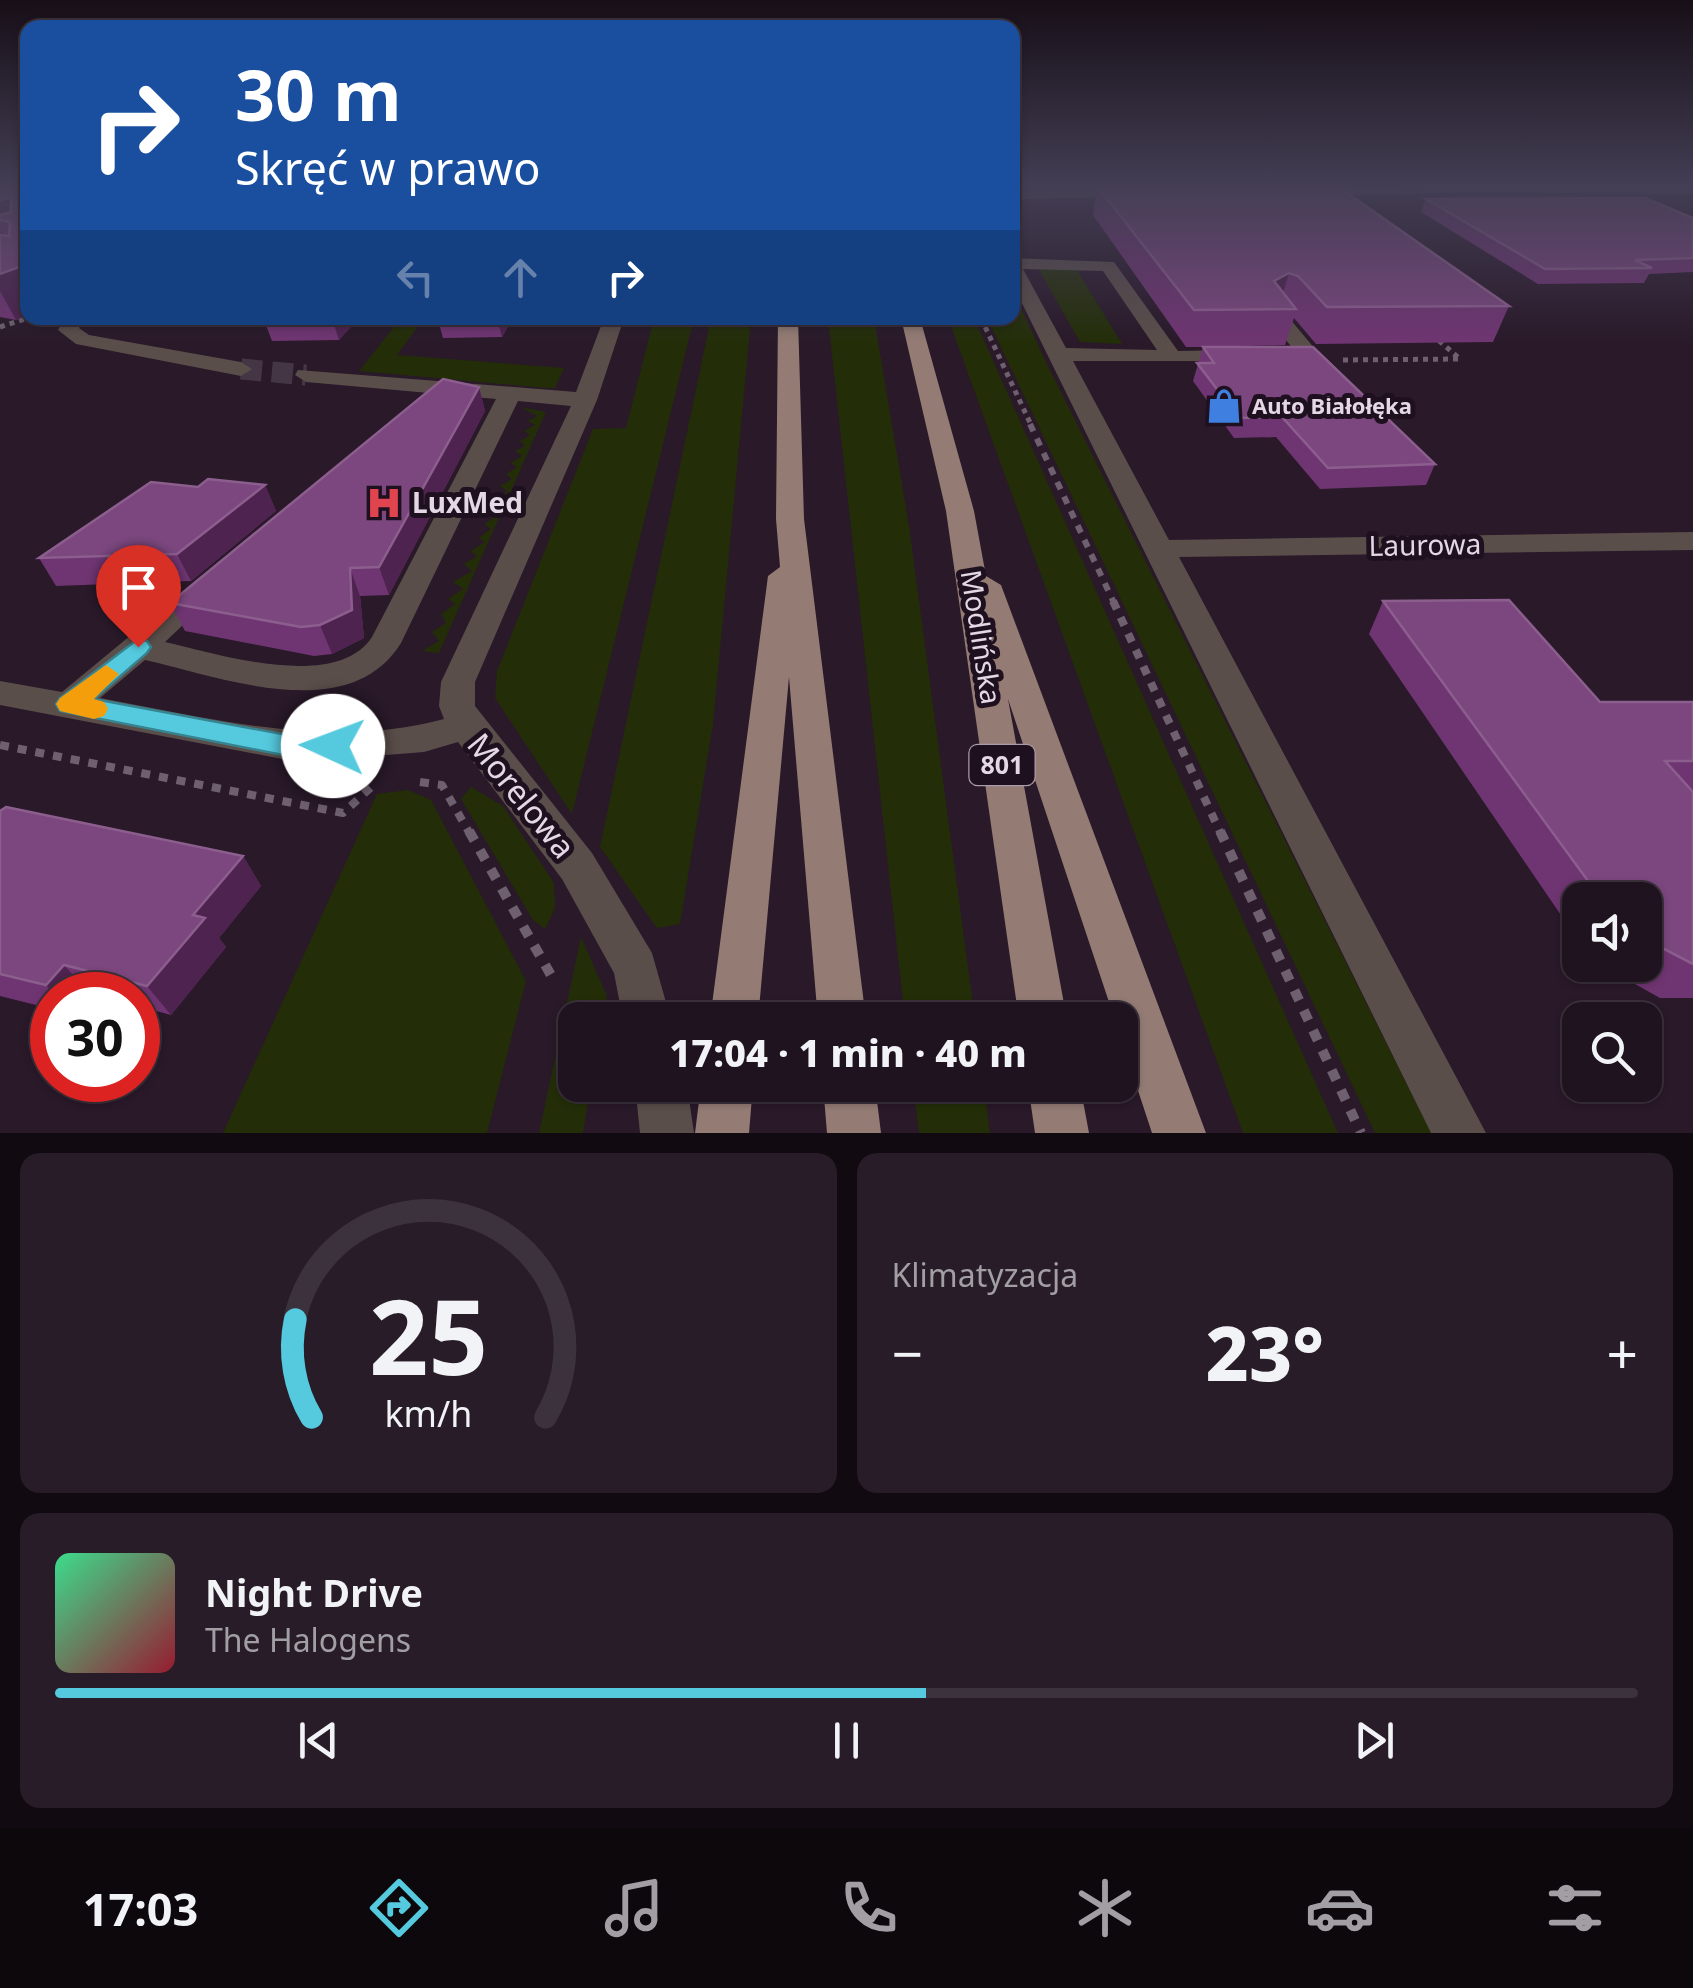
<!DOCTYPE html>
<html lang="pl">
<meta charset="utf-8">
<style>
:root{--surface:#1f131f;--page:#271c28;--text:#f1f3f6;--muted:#a19ea4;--line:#3c323d;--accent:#55cade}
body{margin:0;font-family:"Noto Sans",sans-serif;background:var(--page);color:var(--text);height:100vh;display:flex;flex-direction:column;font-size:38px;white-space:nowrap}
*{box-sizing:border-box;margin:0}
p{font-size:32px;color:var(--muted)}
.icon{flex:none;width:55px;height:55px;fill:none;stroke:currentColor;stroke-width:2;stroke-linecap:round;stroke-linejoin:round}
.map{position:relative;height:1133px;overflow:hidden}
.details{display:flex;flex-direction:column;gap:20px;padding:20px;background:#110a11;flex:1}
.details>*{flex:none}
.guide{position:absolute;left:20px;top:20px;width:1000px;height:305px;border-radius:20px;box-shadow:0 2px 8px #0004,0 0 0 2px var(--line);background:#1a4fa0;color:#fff;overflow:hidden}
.controls{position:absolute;left:1562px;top:882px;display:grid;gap:20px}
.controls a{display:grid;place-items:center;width:100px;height:100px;border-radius:20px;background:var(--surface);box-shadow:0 2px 8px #0004,0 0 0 2px var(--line);font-size:50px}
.speed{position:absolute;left:30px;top:972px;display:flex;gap:20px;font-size:50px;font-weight:700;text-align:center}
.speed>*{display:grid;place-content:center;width:130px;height:130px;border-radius:50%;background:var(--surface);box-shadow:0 2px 8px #0004,0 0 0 2px var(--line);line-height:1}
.speed .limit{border:15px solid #d22;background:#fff;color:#111}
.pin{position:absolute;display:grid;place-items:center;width:85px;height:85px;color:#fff;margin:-102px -42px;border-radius:50% 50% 50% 0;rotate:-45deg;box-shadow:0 0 10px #0007}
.pin .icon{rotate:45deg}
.me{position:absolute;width:110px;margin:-55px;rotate:272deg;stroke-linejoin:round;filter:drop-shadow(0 0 8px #0008)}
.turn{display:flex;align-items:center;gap:35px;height:210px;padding:0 50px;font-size:45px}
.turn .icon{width:130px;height:130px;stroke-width:2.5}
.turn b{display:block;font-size:70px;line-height:85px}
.lanes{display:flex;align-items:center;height:95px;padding:0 50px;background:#0003;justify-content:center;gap:50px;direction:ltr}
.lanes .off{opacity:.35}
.big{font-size:75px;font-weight:800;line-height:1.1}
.details .widget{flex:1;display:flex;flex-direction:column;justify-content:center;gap:15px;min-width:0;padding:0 35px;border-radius:20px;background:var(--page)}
.details .dial{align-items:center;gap:0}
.dial svg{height:260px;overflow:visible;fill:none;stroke:var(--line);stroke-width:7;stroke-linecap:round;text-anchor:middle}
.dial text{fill:var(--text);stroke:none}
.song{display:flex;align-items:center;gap:30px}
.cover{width:120px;height:120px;border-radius:15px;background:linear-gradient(135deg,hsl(150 70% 55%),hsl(350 70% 35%))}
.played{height:10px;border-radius:5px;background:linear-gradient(90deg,var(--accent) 55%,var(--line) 55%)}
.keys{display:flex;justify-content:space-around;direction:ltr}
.heat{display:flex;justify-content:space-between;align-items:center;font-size:55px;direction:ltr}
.details .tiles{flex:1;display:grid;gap:20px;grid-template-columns:1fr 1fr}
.widget:last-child{grid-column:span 2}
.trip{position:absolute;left:558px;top:1002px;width:580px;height:100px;border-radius:20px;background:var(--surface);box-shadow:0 2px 8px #0004,0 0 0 2px var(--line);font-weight:800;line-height:100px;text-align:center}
.menu{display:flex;height:160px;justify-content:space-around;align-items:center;background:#0c080c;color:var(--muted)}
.menu .icon{width:70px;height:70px}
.menu .on{color:var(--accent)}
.menu b{font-size:45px;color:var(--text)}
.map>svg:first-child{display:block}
</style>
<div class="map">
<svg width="1693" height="1133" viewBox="0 0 1693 1133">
<rect width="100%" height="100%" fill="#291929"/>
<g fill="#232e08">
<polygon points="1038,268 1077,270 1122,344 1080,342"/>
<polygon points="1013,291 1047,364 1431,1133 1375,1133 987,318 1012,318"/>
<polygon points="401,318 424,318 397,355 564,368 555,388 546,388 359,371"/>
<polygon points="654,318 694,318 572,814 495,698 497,671 593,429 626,428"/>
<polygon points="711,318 751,318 713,724 680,924 657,928 600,847"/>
<polygon points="828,318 874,318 909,526 975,1020 905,1020"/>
<polygon points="948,318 974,318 1338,1133 1243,1133"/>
<polygon points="521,407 546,412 439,653 422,651 439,641 432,632 446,623 441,614 455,604 448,599 463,589 453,582 472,571 464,564 477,556 470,551 485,542 478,538 491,529 484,524 496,516 489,510 507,491 500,486 512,479 506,474 517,467 510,463 522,456 515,451 525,446 520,441 530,435 524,431 535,425 528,421 537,416"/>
<polygon points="471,787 503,806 554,883 555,908 545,929 533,920 461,799"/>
<polygon points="408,790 431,800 526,981 487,1133 223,1133 377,794"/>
<polygon points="581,937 607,996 603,1020 575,1020 575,1085 591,1085 583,1133 539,1133"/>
<polygon points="913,1085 984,1085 990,1133 919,1133"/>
</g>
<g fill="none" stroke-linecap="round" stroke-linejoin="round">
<polyline stroke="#453645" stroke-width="21" stroke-dasharray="21 10" stroke-linecap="butt" points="241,369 306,375"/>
<g stroke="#6e606e" stroke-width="5" stroke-dasharray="5 5" stroke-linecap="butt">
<polyline points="981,318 1032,427"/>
<polyline points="0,327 28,318"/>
<polyline points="1343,360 1460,359 1437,339"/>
</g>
<polyline stroke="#6e606e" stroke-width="6" stroke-dasharray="8 8" stroke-linecap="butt" points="1030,424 1114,603"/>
<g stroke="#6e606e" stroke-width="8" stroke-dasharray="9 9" stroke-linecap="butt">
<polyline points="1113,601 1221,834"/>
<polyline points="0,745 343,813 377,782"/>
<polyline points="420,782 442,785 470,834"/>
</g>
<g stroke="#6e606e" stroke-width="10" stroke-dasharray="11 11" stroke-linecap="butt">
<polyline points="469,831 552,977"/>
<polyline points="1220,831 1361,1133"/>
</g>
<g fill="#5a4e4a" fill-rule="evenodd">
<polygon points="1462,186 1693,186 1693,194 1480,192 1306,196 1299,192 1306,188"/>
<polygon points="1140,190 1135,197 1012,199 1012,191"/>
<path d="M1012,258L1114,262L1178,351L1293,349L1268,317L1278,311L1285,313L1320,355L1309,361H1073L1169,540L1693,532V550L1179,557L1486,1133H1431L1012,283ZM1023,269L1103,271L1157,350L1066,348Z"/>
<polygon points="65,318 83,318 79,328 89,335 241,362 252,369 241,376 76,344 58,330"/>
<path d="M604,318H624L597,400L475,682V706L592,853L652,953L671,1020H623L614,973L562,879L458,742L424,752L298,762L0,705V681L62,692L194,583L205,580L220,590L165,642C218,654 336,692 372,637L496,399L306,382L295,375L298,370L576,392ZM518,401L571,406L441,682L439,706L444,719C330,750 214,719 100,698L145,660C221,677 349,727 401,643Z"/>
<polygon points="635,1085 687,1085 694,1133 640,1133"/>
</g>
<g fill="#947c74" fill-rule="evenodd">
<polygon points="778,318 798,318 804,519 866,1020 818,1020 789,677 758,1020 710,1020 768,576 780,567 776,519"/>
<polygon points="901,318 920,318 974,511 986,576 1001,585 1206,1133 1152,1133 1120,1036 1120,1020 1115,1020 1008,699 1067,1020 1019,1020 946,511"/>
<polygon points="701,1085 753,1085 749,1133 695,1133"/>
<polygon points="823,1085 875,1085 881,1133 827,1133"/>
<polygon points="1028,1085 1080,1085 1089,1133 1035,1133"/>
</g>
</g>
<g fill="#6f3572">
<polygon points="0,186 28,186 28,315 16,320 0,317"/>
<polygon points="1097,186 1509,306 1493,342 1316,344 1294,318 1285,345 1205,347 1435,464 1426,485 1320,489 1276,437 1234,438 1193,381 1203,347 1186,347 1093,215"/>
<polygon points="1426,199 1693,218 1693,272 1649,274 1644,283 1538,284 1421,212"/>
<polygon points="156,318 366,318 364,320 357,320 339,340 272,341 266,325"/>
<polygon points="440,318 513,318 502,337 443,338 438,320"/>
<polygon points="479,387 485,411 389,595 360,596 364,638 332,654 314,656 185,631 170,603"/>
<polygon points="265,485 276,511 191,581 56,586 39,558 198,487"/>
<polygon points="1383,601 1600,702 1693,702 1693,998 1660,998 1601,965 1645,965 1645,900 1580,900 1580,943 1369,634"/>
<polygon points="0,811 243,856 261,886 219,938 226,947 171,1015 138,1006 138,995 52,995 52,1009 0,996"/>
</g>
<g fill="#4e234f">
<polygon points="11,197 10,222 0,220 0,200"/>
<polygon points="19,267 28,284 28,315 16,320 0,291 0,274"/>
<polygon points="1289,273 1279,307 1274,281"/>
<polygon points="332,318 356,318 357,320 339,340"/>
<polygon points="498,318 513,318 502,337 497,319"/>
<polygon points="479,387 485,411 389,595 379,567"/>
<polygon points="265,485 276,511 191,581 177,554"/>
<polygon points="350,568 360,596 364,638 332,654 320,625"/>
<polygon points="243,856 261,886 219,938 226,947 171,1015 147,986 193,915"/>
<polygon points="64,965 90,994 90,995 55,995 46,985"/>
</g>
<g fill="#7b477e" stroke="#8c5e8e" stroke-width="2.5">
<polygon points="0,186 28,186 28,268 19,267 0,274 0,235 9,236 10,222 0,220 0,215 11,212 11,197 0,200"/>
<polygon points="1097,186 1337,186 1509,306 1327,307 1298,276 1289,273 1274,281 1296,309 1194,310"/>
<polygon points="1645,198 1693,218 1693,258 1635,260 1652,268 1545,269 1426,199"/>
<polygon points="440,318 498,318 438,320"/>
<polygon points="1203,347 1313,347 1435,464 1328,468 1282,417 1239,418 1197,363 1214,363"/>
<polygon points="443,379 479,387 379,567 350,568 352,610 320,625 301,627 170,603"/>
<polygon points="208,479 265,485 177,554 39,558 151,482 198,487"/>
<polygon points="1509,600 1600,702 1693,702 1693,761 1665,761 1693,792 1693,964 1645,939 1645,900 1602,900 1383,601"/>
<polygon points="6,807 243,856 193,915 205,918 147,986 64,965 46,985 0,974 0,811"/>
</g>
<linearGradient id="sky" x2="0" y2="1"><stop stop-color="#170e17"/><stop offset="0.54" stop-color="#433e54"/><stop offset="1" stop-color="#433e54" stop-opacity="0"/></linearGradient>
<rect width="1693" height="344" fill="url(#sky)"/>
<polygon fill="#55cade" stroke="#378390" stroke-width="2.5" points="138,639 147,641 151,647 147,653 94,699 298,737 343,739 347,746 343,754 298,758 60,711 56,704 60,698"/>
<polygon fill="#f59e0b" points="106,665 119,674 94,699 104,702 108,709 104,716 94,719 60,711 56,704 60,698"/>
<defs>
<symbol id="shop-bare" viewBox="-9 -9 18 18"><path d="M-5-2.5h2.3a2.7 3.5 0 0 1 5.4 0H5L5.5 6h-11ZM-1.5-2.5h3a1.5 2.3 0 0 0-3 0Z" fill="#3f7fe0" stroke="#1f1020" stroke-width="2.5" paint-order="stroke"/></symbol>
<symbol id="hospital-bare" viewBox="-9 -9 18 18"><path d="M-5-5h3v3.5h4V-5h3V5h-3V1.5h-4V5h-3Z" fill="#e0444e" stroke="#1f1020" stroke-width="2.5" paint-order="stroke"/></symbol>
</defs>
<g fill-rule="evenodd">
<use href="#shop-bare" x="1199" y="381" width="50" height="50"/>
<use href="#hospital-bare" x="359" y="478" width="50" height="50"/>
</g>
<g text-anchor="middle" stroke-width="10" stroke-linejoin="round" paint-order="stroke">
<g font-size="22" font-weight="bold" fill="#e3d8e3" stroke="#1f1020" text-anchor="start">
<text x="1252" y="414">Auto Białołęka</text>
</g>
<rect fill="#1f1020" stroke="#a89ca8" stroke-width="2.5" x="969.5" y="745" width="65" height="40" rx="8"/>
<g font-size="25" font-weight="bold" fill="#e3d8e3">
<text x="1002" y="774">801</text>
</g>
<g font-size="28" font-weight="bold" fill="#e3d8e3" stroke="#1f1020" text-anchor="start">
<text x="412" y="513">LuxMed</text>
</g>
<g font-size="28" fill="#e3d8e3" stroke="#1f1020">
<text transform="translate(1425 545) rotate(-1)" y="10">Laurowa</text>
<text transform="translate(981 637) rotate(81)" y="10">Modlińska</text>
</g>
<g font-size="32" fill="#e3d8e3" stroke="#1f1020">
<text transform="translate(521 796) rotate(51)" y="11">Morelowa</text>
</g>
</g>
</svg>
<div class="controls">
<a><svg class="icon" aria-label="sound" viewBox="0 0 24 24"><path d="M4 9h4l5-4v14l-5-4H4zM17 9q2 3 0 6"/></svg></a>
<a><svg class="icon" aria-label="search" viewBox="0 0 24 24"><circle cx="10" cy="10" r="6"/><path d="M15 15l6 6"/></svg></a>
</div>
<div class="speed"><div class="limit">30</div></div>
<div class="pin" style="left:138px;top:647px;background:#d93025"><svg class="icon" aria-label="arrive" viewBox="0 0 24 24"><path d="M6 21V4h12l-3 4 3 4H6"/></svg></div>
<svg class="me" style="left:333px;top:746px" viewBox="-20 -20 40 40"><circle r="19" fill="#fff"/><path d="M0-13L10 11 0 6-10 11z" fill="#55cade"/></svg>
<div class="trip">17:04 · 1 min · 40 m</div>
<div class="guide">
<div class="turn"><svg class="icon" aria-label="right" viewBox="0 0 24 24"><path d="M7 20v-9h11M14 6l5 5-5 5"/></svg><div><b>30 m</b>Skręć w prawo</div></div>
<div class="lanes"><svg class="icon off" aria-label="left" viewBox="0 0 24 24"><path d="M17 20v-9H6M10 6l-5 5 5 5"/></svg><svg class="icon off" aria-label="ahead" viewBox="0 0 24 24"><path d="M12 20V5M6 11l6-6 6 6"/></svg><svg class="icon" aria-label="right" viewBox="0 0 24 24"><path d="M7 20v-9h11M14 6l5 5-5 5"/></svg></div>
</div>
</div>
<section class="details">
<div class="tiles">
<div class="widget dial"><svg viewBox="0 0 100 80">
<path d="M14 69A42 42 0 1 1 86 69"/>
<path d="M14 69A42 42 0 0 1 9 39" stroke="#55cade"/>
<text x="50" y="56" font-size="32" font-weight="700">25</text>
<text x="50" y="72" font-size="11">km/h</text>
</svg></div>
<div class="widget"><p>Klimatyzacja</p>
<div class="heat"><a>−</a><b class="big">23°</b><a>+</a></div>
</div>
<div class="widget">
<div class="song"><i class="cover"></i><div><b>Night Drive</b><p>The Halogens</p></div></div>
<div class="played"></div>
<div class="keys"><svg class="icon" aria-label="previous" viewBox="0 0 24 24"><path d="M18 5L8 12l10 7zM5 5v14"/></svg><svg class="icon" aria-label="pause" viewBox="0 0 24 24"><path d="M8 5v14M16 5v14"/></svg><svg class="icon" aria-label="next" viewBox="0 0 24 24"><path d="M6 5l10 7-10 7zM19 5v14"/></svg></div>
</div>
</div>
</section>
<nav class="menu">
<b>17:03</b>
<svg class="icon on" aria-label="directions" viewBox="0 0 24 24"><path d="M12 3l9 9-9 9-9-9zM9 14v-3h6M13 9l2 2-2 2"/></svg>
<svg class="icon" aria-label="music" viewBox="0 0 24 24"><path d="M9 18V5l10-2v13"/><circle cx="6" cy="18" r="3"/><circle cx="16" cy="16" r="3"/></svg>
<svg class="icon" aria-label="phone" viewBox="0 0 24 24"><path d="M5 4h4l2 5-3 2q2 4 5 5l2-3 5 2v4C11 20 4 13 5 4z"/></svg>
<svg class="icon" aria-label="climate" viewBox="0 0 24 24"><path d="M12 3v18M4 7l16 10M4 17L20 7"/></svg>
<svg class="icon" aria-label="car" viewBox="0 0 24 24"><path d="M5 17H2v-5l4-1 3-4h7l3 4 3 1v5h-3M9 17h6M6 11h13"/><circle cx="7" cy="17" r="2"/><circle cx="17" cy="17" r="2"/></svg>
<svg class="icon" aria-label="filters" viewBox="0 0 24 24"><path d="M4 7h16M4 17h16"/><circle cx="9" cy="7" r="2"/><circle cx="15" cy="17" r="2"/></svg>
</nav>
